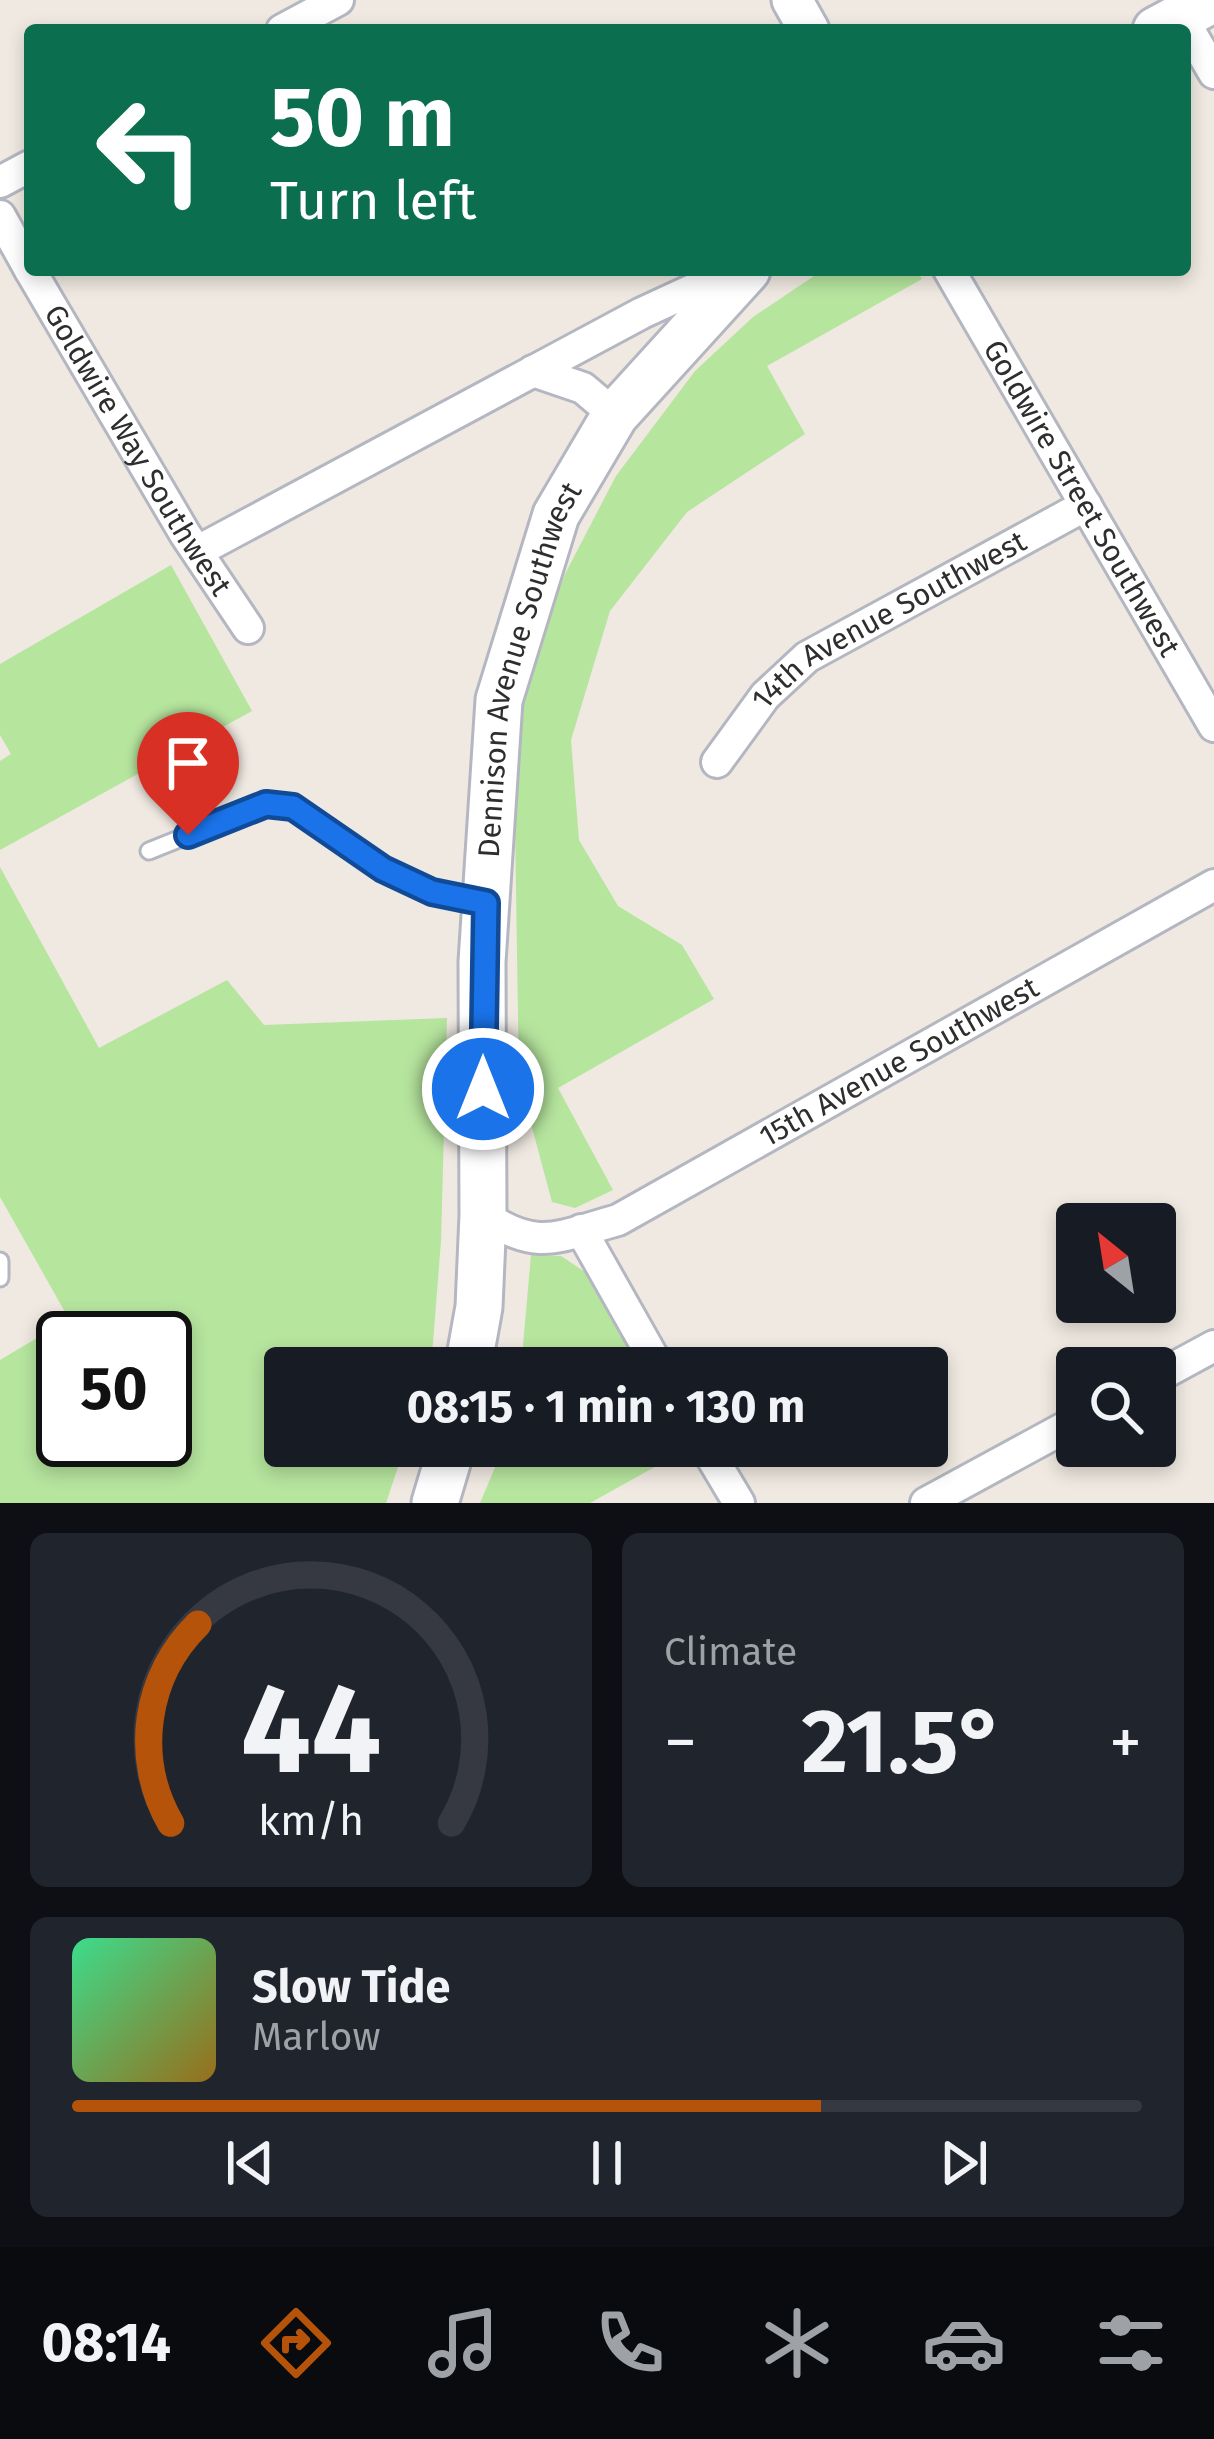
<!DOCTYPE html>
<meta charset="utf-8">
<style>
:root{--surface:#171b24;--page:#20242c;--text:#f1f3f6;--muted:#9ea1a6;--line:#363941;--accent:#b45309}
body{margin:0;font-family:"Fira Sans",sans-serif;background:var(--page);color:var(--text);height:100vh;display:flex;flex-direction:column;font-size:45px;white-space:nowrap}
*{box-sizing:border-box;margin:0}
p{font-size:39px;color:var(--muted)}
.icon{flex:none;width:66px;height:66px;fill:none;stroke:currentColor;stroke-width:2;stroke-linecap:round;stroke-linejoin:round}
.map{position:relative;height:1503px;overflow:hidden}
.side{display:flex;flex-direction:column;gap:30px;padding:30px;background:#0d0f14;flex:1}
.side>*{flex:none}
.top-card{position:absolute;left:24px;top:24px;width:1167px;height:252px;border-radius:12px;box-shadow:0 6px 18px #0003;background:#0b6e4f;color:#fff;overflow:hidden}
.needle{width:78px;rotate:330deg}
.controls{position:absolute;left:1056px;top:1203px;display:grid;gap:24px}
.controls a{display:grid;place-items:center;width:120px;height:120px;border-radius:12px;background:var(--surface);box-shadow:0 6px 18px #0003;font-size:60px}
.speed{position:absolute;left:36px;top:1311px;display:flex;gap:24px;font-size:60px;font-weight:700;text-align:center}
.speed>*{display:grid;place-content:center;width:156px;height:156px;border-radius:50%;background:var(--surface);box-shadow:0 6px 18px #0003;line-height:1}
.speed .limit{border:6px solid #111;border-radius:18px;background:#fff;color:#111}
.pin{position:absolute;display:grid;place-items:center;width:102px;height:102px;color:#fff;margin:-123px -51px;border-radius:50% 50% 50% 0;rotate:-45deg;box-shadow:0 0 12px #0007}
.pin .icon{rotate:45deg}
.me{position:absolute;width:132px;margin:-66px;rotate:0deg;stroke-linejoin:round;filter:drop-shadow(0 0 9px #0008)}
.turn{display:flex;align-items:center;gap:42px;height:252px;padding:0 48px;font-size:54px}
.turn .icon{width:156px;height:156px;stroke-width:2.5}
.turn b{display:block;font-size:84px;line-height:102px}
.big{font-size:90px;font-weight:700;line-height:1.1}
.side .tile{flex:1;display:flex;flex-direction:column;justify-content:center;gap:18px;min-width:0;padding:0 42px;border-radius:18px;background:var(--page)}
.side .dial{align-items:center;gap:0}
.dial svg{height:312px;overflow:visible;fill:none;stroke:var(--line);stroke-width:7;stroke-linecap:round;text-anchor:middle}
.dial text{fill:var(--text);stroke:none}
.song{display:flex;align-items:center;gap:36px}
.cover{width:144px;height:144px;border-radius:18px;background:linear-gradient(135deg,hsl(150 70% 55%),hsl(40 70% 35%))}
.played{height:12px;border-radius:6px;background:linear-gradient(90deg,var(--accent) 70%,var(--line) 70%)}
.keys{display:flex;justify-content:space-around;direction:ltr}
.heat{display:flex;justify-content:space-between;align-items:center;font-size:66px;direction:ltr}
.side .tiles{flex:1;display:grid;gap:30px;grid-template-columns:1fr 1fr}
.tile:last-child{grid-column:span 2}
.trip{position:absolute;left:264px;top:1347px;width:684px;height:120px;border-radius:12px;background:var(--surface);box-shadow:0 6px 18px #0003;font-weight:700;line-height:120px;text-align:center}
.tab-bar{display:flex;height:192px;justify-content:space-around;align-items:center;background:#090b0e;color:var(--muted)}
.tab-bar .icon{width:84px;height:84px}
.tab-bar .selected{color:var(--accent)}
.tab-bar b{font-size:54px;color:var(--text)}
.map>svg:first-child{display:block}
</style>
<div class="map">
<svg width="1214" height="1503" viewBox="0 0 1214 1503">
<rect width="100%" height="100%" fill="#efe9e1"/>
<g fill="#b6e59e" fill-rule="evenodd">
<polygon points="823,270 916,270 922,279 767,366 805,434 687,512 610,611 571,740 579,840 618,906 682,945 714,999 558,1088 613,1190 575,1208 552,1202 519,1079 514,760 526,679 565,574 616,476 695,371 753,317"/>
<polygon points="171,565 252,711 0,850 0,761 11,754 0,735 0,664"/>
<path d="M0,867L99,1048L227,980L264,1025L447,1018L441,1241L431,1368H285V1446H405L386,1503H0V1360L69,1319L0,1197ZM165,1338V1440H63V1338Z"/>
<polygon points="531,1255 561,1256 588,1274 641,1368 521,1368"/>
<polygon points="504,1446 685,1446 687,1449 590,1503 480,1503"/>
</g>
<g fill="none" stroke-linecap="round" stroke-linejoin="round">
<defs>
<g id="service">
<polyline points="149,851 266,804 293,807 384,869 432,892 483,903"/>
<polyline points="0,1261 0,1278"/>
</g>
<g id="minor">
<polyline points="1181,16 1214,73"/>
<polyline points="282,30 338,0"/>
<polyline points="0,182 30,166"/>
<polyline points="0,216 30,270"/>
<path id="s1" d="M30,270L185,534L248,628"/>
<path id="s2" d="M949,270L1214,726"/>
<polyline points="533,371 583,388 615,415"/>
<polyline points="198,551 642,313 735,270"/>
<path id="s3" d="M717,762L765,696L807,657L1086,505"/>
<path id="s4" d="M483,1215C538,1253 559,1236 618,1220L1214,885"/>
<polyline points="581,1230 659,1368"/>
<polyline points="1155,1378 1214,1346"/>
<polyline points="705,1446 739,1503"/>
<polyline points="926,1503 1077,1421"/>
</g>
<polyline id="tertiary" points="792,0 809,30"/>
<g id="secondary">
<polyline points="1156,30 1212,0"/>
<path id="s5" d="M468,1368L479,1307L483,1215L482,962L499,700L556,515L615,415L747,270"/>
<polyline points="435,1503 452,1446"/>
</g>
</defs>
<use href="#service" stroke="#b4b7c1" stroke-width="21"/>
<use href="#minor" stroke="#b4b7c1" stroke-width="36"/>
<use href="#tertiary" stroke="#b4b7c1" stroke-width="45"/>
<use href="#secondary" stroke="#b4b7c1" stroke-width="51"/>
<use href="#service" stroke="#fff" stroke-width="15"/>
<use href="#minor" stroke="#fff" stroke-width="30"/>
<use href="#tertiary" stroke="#fff" stroke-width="39"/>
<use href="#secondary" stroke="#fff" stroke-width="45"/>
</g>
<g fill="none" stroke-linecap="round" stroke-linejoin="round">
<defs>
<polyline id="route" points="188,835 266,804 293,807 383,869 432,892 486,903 483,1089"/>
</defs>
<use href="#route" stroke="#114b97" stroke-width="30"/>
<use href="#route" stroke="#1a73e8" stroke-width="21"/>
</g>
<g text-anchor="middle" stroke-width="10" stroke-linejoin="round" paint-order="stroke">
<g font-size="30" fill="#2e2e2e" stroke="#fff">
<text dy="10" stroke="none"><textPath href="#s1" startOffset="210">Goldwire Way Southwest</textPath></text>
<text dy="10" stroke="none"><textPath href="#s2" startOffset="264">Goldwire Street Southwest</textPath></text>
<text dy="10" stroke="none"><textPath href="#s3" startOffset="228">14th Avenue Southwest</textPath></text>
<text dy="10" stroke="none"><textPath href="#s5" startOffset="705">Dennison Avenue Southwest</textPath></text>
<text dy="10" stroke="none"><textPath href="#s4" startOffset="465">15th Avenue Southwest</textPath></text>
</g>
</g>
</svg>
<div class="controls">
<a><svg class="needle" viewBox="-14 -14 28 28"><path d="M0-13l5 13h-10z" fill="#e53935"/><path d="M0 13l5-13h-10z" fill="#9ea1a6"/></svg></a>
<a><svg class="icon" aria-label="search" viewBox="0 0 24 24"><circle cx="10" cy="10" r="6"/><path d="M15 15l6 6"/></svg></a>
</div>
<div class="speed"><div class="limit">50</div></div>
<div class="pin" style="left:188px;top:835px;background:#d93025"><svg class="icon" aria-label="arrive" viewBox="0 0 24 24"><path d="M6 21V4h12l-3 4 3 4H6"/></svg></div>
<svg class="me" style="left:483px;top:1089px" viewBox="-20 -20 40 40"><circle r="17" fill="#1a73e8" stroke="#fff" stroke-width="3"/><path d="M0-11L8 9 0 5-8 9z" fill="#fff"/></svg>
<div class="trip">08:15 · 1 min · 130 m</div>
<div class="top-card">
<div class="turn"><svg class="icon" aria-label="left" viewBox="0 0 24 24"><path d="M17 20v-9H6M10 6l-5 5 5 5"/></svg><div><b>50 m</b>Turn left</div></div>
</div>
</div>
<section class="side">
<div class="tiles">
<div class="tile dial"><svg viewBox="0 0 100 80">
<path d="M14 69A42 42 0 1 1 86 69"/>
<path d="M14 69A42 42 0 0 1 21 18" stroke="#b45309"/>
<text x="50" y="56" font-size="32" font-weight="700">44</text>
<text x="50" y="72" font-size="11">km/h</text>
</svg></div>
<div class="tile"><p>Climate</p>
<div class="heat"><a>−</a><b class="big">21.5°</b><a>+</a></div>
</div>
<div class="tile">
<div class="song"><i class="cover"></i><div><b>Slow Tide</b><p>Marlow</p></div></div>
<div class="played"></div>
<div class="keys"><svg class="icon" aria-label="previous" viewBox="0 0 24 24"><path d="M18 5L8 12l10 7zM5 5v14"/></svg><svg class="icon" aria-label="pause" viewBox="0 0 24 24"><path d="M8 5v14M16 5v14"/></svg><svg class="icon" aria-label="next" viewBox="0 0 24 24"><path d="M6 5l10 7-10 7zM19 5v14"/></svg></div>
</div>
</div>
</section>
<nav class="tab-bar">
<b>08:14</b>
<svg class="icon selected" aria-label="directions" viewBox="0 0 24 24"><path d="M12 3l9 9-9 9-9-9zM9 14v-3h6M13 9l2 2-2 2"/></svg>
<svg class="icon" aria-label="music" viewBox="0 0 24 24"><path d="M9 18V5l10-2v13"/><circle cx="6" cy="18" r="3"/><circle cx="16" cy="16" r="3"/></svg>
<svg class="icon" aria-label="phone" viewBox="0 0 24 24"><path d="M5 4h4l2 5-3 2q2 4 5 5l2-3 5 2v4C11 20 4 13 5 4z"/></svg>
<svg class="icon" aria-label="climate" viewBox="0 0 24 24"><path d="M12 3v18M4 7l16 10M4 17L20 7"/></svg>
<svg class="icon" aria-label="car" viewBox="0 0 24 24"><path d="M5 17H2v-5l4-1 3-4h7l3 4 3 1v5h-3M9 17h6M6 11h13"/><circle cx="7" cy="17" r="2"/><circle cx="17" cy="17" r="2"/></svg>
<svg class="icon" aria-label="filters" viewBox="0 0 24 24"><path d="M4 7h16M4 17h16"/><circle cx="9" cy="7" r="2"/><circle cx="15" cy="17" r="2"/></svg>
</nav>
